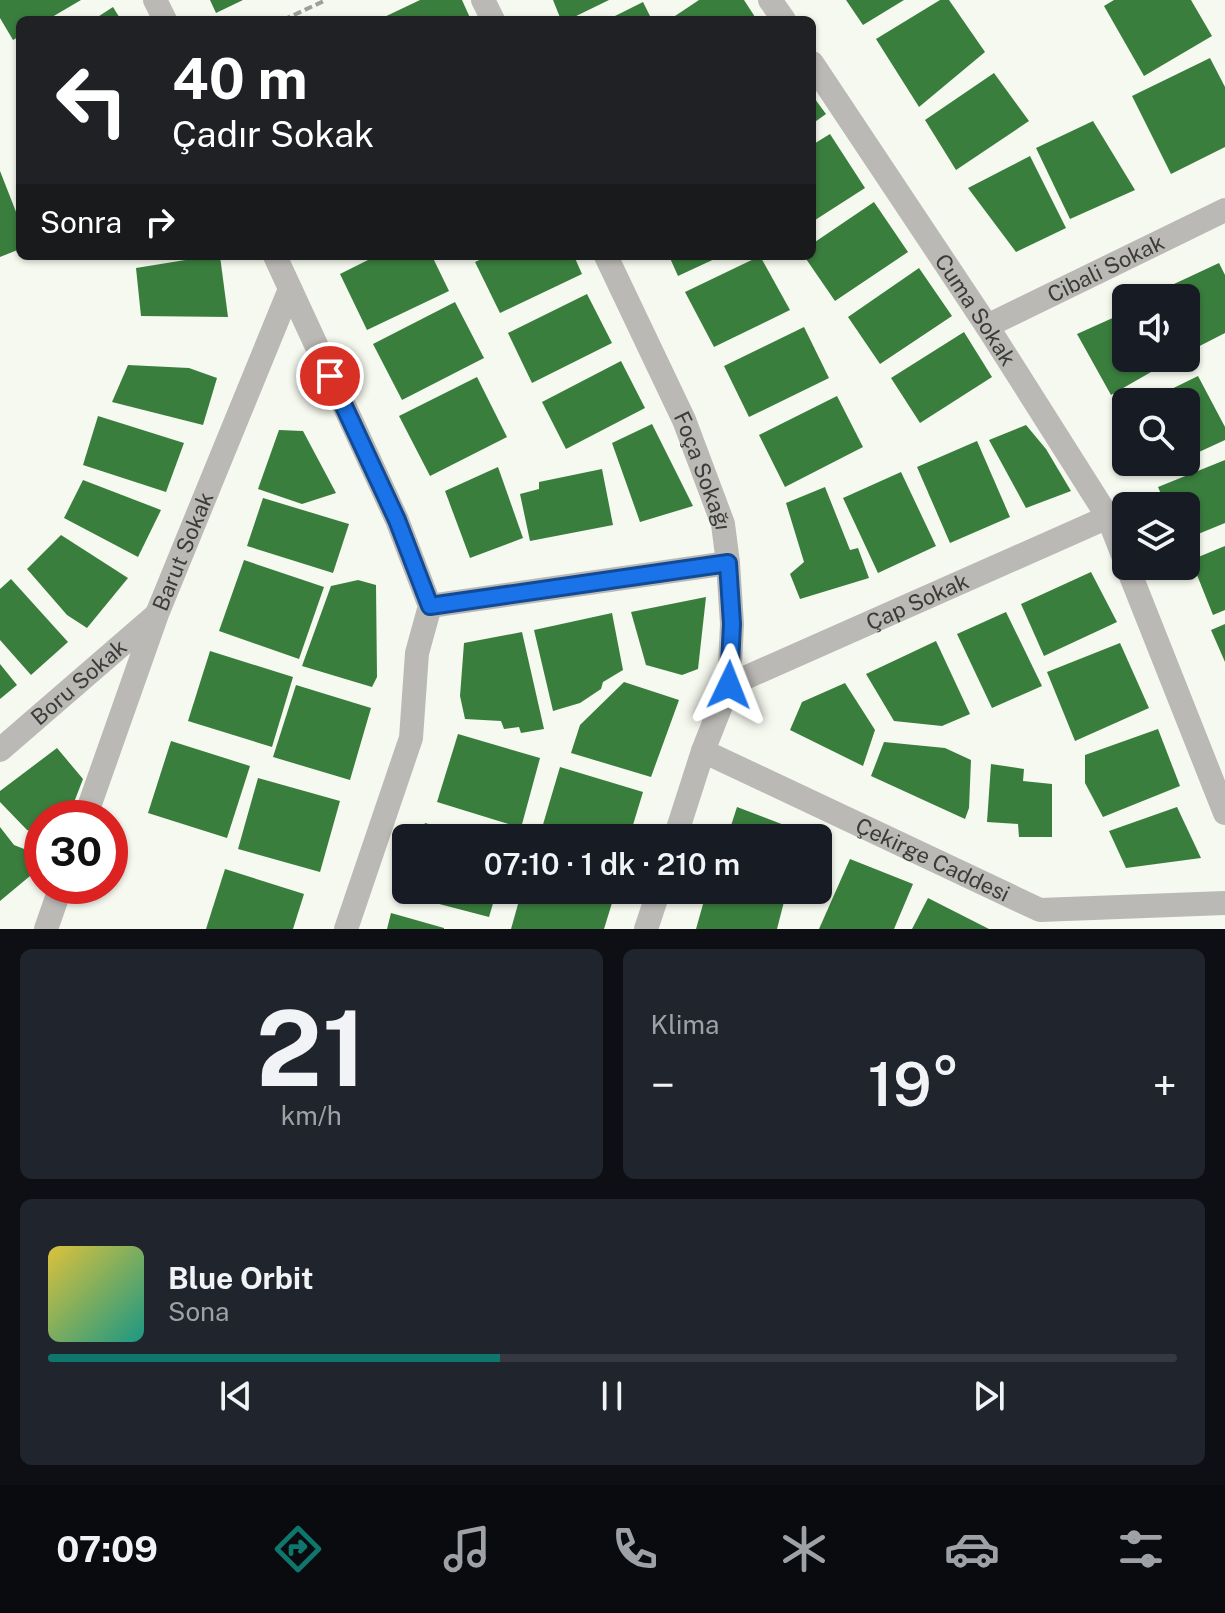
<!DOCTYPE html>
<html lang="tr">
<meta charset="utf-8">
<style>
:root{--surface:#171b24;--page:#20242c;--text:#f1f3f6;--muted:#9ea1a6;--line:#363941;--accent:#0f766e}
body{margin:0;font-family:"Public Sans",sans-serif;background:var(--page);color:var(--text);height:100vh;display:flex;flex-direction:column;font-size:30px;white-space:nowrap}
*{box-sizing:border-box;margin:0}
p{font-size:26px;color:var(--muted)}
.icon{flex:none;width:44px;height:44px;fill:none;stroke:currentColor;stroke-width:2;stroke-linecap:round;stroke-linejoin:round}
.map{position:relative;height:929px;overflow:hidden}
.panel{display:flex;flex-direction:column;gap:20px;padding:20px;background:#0d0f14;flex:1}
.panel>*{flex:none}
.banner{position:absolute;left:16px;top:16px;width:800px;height:244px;border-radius:12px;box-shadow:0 2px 6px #0004;background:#202124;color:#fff;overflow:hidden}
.buttons{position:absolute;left:1112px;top:284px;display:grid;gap:16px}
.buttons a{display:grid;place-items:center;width:88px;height:88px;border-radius:12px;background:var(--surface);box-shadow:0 2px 6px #0004;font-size:40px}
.speed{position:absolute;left:24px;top:800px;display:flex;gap:16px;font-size:40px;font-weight:700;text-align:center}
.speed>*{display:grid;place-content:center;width:104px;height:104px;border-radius:50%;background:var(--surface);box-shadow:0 2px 6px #0004;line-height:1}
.speed .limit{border:12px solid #d22;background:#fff;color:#111}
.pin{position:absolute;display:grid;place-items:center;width:68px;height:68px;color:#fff;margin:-34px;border:4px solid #fff;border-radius:50%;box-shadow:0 2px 8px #0007}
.me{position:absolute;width:88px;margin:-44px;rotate:2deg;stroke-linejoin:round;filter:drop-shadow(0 0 6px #0008)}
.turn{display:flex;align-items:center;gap:28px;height:168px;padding:0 24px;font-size:36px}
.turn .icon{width:104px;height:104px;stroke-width:2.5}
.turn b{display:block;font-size:56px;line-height:68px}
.then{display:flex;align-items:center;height:76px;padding:0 24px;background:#0003;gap:16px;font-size:30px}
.big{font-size:60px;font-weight:600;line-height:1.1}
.panel .card{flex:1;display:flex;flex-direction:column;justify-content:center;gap:12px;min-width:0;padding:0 28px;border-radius:12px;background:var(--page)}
.panel .dial{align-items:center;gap:0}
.dial b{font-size:104px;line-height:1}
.song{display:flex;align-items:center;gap:24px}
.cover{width:96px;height:96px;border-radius:12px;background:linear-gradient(135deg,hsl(50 70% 55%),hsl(170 70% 35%))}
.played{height:8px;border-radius:4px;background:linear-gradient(90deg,var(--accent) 40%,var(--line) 40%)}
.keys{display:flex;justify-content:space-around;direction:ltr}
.heat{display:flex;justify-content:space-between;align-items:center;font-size:44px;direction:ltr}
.panel .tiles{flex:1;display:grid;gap:20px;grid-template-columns:1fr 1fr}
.card:last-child{grid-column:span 2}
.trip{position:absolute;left:392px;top:824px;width:440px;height:80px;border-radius:12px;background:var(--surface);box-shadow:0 2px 6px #0004;font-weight:600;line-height:80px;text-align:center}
.dock{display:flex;height:128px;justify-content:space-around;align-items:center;background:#090b0e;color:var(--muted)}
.dock .icon{width:56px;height:56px}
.dock .active{color:var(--accent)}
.dock b{font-size:36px;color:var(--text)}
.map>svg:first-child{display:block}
</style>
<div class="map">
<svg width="1225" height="929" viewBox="0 0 1225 929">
<rect width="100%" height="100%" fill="#f6f9ef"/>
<g fill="#3a7e3e">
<polygon points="0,0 81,0 47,20 20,20 20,36 13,40 0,18"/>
<polygon points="210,0 243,0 216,13"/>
<polygon points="420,0 462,0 471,20 378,20"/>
<polygon points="553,0 609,0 568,20 561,20"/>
<polygon points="699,0 744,0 757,20 669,20"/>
<polygon points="846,0 904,0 863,25"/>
<polygon points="940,0 949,0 985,52 919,107 876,39"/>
<polygon points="1114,0 1191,0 1212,36 1144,76 1104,6"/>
<polygon points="643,2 652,20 607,20"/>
<polygon points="113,7 121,20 93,20"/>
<polygon points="1210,58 1225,87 1225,147 1171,174 1132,96"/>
<polygon points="994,73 1029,121 956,170 925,120"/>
<polygon points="812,95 826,114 812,124"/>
<polygon points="1093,121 1135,190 1070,219 1036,148"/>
<polygon points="830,134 865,188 812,222 812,145"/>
<polygon points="1030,156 1066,228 1016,252 968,188"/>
<polygon points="0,171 20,222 20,249 0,257"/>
<polygon points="874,202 908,252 835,301 804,256 812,256 812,244"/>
<polygon points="210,256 220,256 228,317 141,316 136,268"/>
<polygon points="376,256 432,256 449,291 367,330 340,274"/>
<polygon points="488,256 574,256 582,274 500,313 475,262"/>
<polygon points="669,256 721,256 678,276"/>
<polygon points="760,256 790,310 714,347 685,292"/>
<polygon points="1219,263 1225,275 1225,333 1186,353 1186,298 1144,298"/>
<polygon points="919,268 952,316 880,364 848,317"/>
<polygon points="587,294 612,343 532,383 508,333"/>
<polygon points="455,302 484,358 402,400 373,344"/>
<polygon points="1126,312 1126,358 1162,358 1165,364 1111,395 1077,334"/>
<polygon points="804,327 829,378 749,417 724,366"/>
<polygon points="964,332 992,377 920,423 891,378"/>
<polygon points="621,361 645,408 566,449 542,402"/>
<polygon points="128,365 189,368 217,378 203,425 112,402"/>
<polygon points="1198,376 1225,427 1225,440 1186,458 1186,402 1145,402"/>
<polygon points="477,377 507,437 430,476 399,416"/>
<polygon points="837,396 863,447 785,487 759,435"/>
<polygon points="98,416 184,443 166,492 83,465"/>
<polygon points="652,424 693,506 640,522 612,443"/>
<polygon points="1026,425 1046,449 1071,491 1026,508 989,440"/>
<polygon points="279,430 303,431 336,493 302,504 258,489"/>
<polygon points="977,441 1010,517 950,543 917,467"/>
<polygon points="1225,460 1225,523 1186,539 1186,506 1166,506 1158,487"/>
<polygon points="498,467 523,538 470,558 445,491"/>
<polygon points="602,469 613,525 530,541 520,494 539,489 539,482"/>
<polygon points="901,472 936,546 878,573 843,498"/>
<polygon points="83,480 161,510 138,557 64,518"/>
<polygon points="825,487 850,550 858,548 869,578 800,599 790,574 804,562 786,503"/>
<polygon points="263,498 349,524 333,573 247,546"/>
<polygon points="61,535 128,578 87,628 67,615 27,569"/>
<polygon points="1225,546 1225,610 1213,615 1191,560"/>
<polygon points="244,560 324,587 299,659 219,631"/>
<polygon points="1091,572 1117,622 1044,656 1021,604"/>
<polygon points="11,579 68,642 31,675 0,640 0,589"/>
<polygon points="358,580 376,585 377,677 372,687 302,666 331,586"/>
<polygon points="706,597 698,669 682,675 646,665 631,612"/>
<polygon points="1006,612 1042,686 992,708 957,634"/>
<polygon points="612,613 623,670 603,682 601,689 580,703 553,711 534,630"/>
<polygon points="1225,624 1225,662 1211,630"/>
<polygon points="522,632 544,729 521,733 519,727 504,729 501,721 465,719 460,696 464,643"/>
<polygon points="936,641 970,714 942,726 894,721 866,674"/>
<polygon points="1120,643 1149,708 1075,741 1047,672"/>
<polygon points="210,651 293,677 272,747 188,721"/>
<polygon points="0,664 17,685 0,699"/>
<polygon points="624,682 679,700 651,777 571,753 580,725"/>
<polygon points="845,683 875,730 863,766 790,730 802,702"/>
<polygon points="296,685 371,708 350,780 273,757"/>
<polygon points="1158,729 1180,786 1103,817 1085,783 1085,755"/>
<polygon points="458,734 540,758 521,828 437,802"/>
<polygon points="171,741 250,766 227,838 148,813"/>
<polygon points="884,742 945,748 971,760 969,808 965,819 871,776"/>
<polygon points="57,748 83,779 68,818 42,818 42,834 27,830 0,802 0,791"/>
<polygon points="991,764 1024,769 1023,781 1052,784 1052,837 1019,837 1018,824 987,822"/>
<polygon points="560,767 643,792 629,838 539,838"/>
<polygon points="258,778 340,801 320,872 238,849"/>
<polygon points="737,807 818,838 727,838"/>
<polygon points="1177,807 1201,858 1126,868 1109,831"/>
<polygon points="425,823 474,837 473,838 420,838"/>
<polygon points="0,827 14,845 42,856 42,866 0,901"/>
<polygon points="850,859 913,884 894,929 819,929"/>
<polygon points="225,869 304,894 293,929 206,929"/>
<polygon points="405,881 406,890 497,890 489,917 401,894"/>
<polygon points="522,890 616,890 604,929 511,929"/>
<polygon points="707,890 775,890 786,894 777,929 696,929"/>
<polygon points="928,898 989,929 912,929"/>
<polygon points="391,913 444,928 444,929 387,929"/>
</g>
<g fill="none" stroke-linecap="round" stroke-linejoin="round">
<polyline stroke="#9d9f98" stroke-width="4" stroke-dasharray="8 4" stroke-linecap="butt" points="283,20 326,0"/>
<g stroke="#bbb9b5" stroke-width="24">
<polyline points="155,0 165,20"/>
<polyline points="483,0 493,20"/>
<polyline points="770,0 784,20"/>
<path id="s1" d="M812,63L987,326L1108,517L1126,563"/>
<polyline points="275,256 397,520 430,606 417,653 411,738 346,929"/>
<path id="s2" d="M606,256L684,420L723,524L728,563L732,624L729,685L703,751L675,838"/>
<path id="s3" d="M987,326L1225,210"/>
<polyline points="1127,566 1225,813"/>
<polyline points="430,606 728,563"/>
<path id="s4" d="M729,685L1108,517"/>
<path id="s5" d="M0,750L155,616"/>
<path id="s6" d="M703,751L1040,910L1225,903"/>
<path id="s7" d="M85,818L157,614L290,289"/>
<polyline points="46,929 61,886"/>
<polyline points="646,929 659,890"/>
</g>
</g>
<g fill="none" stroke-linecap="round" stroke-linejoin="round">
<defs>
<polyline id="route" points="330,376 397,520 430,606 728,563 732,624 729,685"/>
</defs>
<use href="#route" stroke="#114b97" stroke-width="20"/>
<use href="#route" stroke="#1a73e8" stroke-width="14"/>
</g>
<g text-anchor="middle" stroke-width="8" stroke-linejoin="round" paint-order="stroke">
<g font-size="22" fill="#3b3c38" stroke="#f6f9ef">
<text dy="8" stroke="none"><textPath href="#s3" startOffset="132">Cibali Sokak</textPath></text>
<text dy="8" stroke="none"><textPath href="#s1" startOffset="296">Cuma Sokak</textPath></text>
<text dy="8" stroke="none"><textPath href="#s2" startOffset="236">Foça Sokağı</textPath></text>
<text dy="8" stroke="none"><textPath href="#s7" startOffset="284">Barut Sokak</textPath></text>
<text dy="8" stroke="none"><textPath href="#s4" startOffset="206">Çap Sokak</textPath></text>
<text dy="8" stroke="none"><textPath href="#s5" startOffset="104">Boru Sokak</textPath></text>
<text dy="8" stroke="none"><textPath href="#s6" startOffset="254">Çekirge Caddesi</textPath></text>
</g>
</g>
</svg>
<div class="buttons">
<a><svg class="icon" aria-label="sound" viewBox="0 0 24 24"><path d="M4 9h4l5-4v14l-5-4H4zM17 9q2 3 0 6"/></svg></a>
<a><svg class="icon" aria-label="search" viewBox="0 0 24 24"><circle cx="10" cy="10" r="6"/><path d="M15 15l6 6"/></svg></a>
<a><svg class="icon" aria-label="layers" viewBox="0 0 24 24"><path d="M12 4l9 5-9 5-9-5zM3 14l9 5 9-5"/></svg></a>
</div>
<div class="speed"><div class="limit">30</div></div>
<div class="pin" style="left:330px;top:376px;background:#d93025"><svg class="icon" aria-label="arrive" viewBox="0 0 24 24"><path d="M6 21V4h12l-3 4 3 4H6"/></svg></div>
<svg class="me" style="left:729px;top:685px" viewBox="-20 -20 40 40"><path d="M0-17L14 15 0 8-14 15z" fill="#1a73e8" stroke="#fff" stroke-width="4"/></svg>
<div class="trip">07:10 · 1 dk · 210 m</div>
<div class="banner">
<div class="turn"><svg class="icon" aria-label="left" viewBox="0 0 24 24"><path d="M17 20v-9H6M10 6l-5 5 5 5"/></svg><div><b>40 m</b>Çadır Sokak</div></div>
<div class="then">Sonra<svg class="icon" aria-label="right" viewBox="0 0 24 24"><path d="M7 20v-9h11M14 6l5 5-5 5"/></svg></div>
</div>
</div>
<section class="panel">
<div class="tiles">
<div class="card dial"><b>21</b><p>km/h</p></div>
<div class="card"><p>Klima</p>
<div class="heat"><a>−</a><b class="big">19°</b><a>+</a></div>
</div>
<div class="card">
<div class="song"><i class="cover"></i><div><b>Blue Orbit</b><p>Sona</p></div></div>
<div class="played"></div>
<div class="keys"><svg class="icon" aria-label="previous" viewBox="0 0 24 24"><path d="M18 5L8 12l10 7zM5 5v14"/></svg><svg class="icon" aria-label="pause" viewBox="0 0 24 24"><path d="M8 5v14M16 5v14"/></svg><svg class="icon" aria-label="next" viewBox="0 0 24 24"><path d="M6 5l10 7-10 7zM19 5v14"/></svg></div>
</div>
</div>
</section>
<nav class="dock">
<b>07:09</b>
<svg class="icon active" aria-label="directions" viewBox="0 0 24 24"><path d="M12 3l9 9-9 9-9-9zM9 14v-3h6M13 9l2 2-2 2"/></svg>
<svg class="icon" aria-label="music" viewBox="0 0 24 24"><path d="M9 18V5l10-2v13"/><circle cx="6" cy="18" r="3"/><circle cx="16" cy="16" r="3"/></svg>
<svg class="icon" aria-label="phone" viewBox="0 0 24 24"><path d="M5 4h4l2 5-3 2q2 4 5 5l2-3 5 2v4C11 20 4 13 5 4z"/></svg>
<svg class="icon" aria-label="climate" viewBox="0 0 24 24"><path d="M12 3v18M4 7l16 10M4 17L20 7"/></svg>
<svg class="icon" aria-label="car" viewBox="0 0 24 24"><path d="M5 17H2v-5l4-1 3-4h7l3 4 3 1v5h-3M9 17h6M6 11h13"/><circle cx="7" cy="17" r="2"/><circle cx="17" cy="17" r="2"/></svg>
<svg class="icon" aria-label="filters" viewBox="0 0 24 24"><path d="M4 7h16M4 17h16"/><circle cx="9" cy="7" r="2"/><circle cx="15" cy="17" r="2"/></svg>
</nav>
